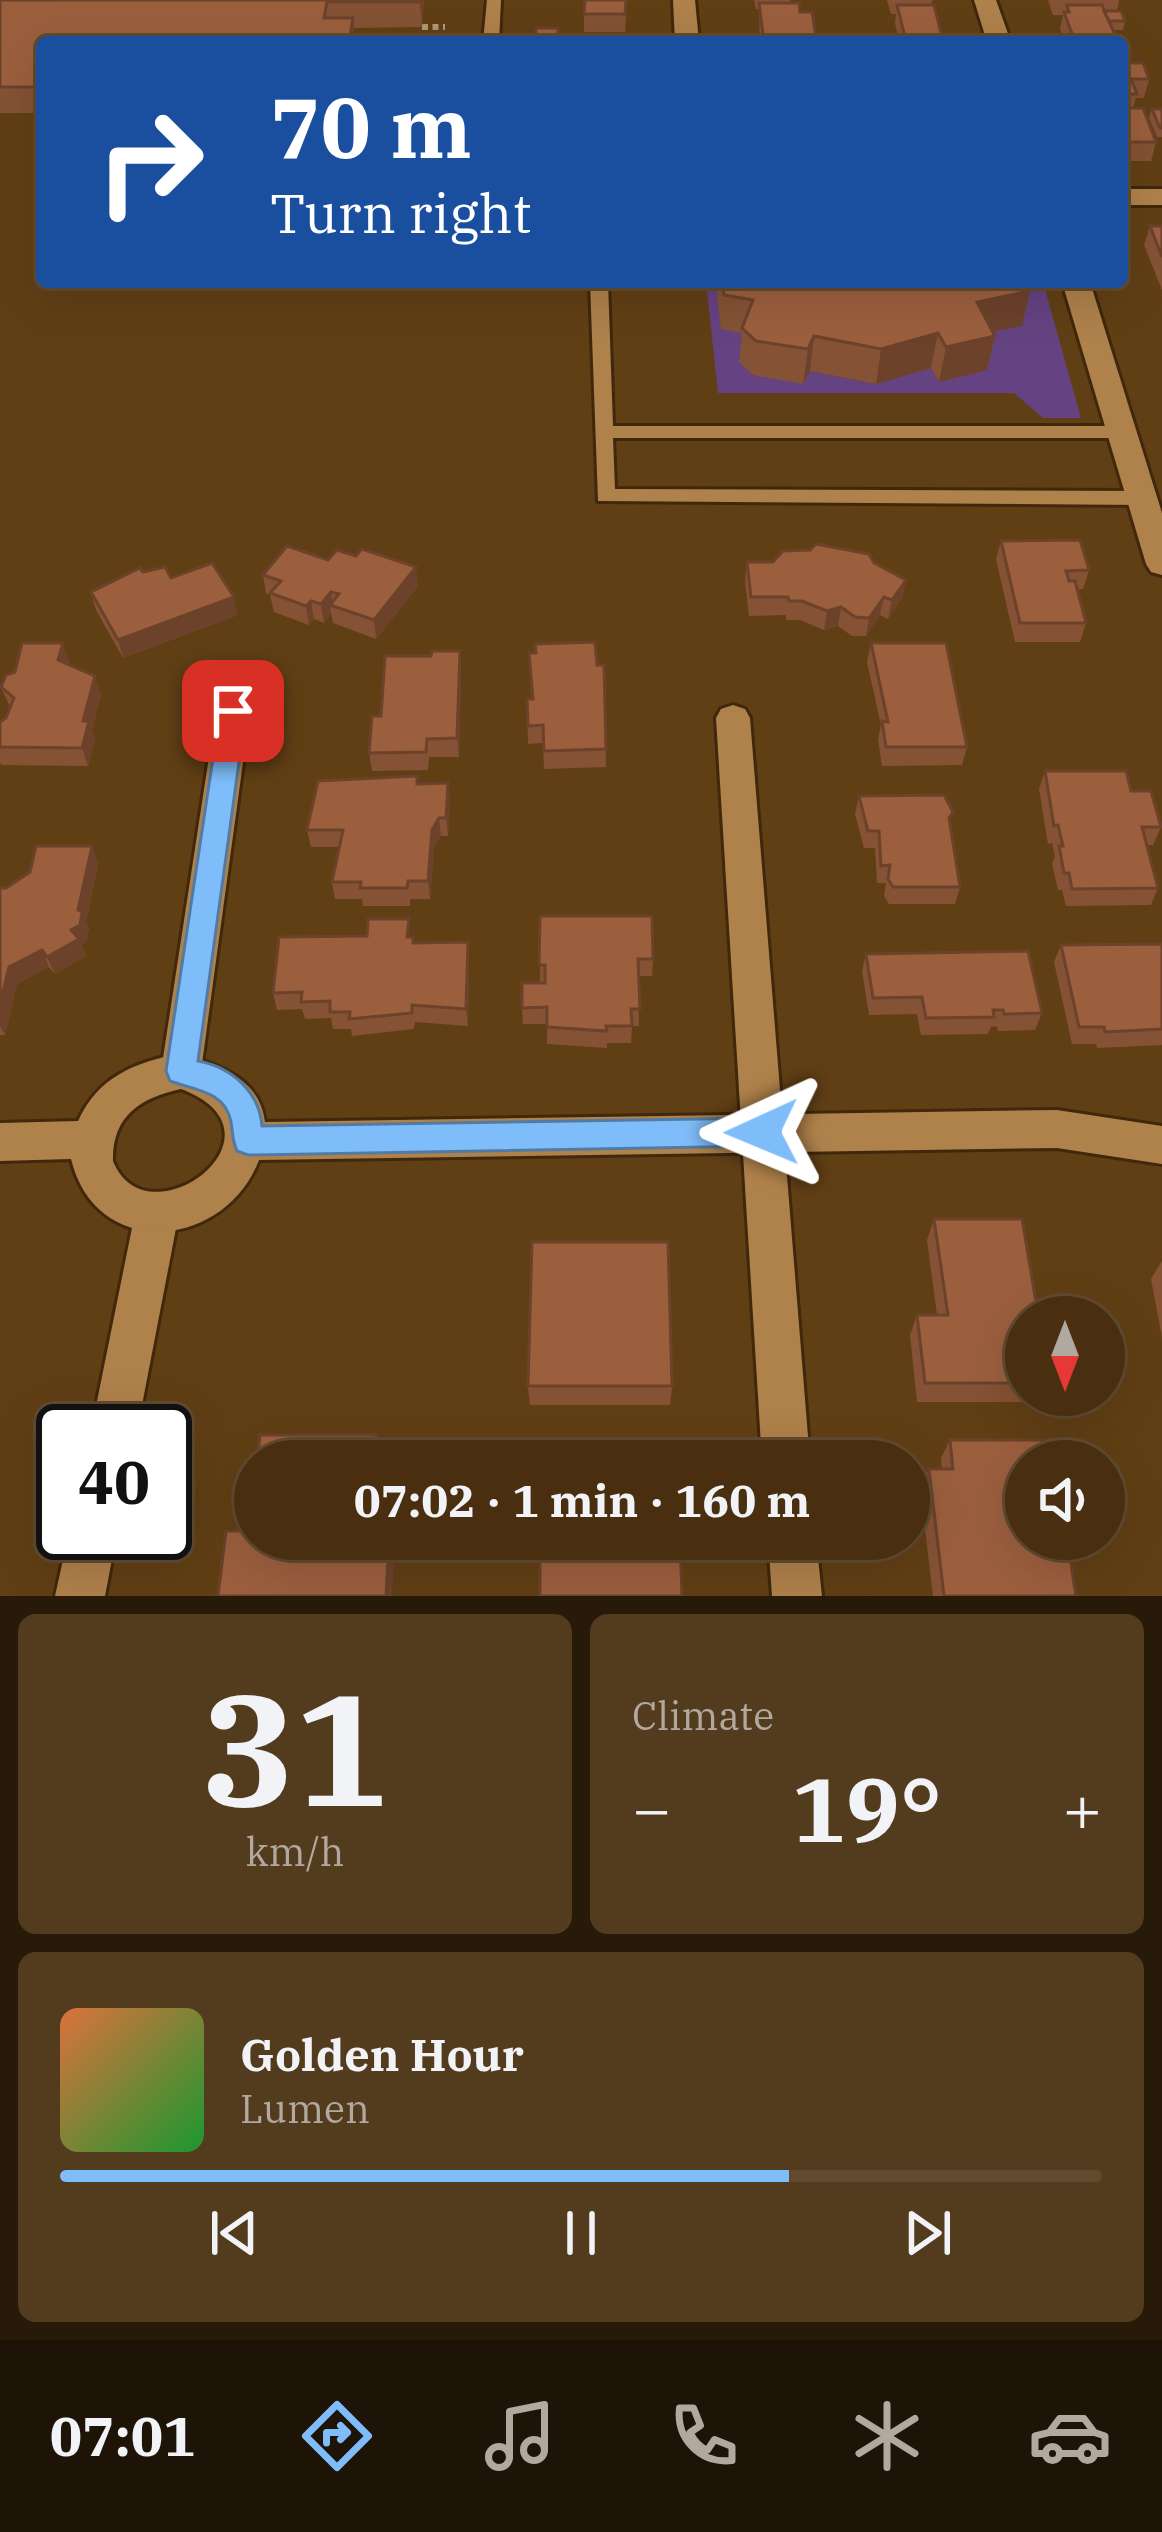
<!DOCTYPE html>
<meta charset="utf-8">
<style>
:root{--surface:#492f10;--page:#533b1e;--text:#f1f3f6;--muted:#b1a99f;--line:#614a30;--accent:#7fbdfa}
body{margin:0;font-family:"IBM Plex Serif",serif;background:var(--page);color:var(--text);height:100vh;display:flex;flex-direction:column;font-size:45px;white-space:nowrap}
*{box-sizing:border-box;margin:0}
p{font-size:39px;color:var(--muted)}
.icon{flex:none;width:66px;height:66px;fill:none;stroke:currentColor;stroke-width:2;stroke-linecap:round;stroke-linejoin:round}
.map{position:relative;height:1596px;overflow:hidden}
.panel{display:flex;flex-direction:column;gap:18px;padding:18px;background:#281a09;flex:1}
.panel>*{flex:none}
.top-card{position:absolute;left:36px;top:36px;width:1092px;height:252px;border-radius:12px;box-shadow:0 12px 48px #0002,0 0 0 3px var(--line);background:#1a4fa0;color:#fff;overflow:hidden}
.needle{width:78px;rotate:180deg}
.buttons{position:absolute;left:1005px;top:1296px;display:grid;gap:24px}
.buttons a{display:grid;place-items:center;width:120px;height:120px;border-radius:50%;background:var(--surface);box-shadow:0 12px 48px #0002,0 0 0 3px var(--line);font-size:60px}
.speed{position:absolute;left:36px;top:1404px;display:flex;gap:24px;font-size:60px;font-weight:700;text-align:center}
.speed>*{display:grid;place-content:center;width:156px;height:156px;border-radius:50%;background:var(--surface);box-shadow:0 12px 48px #0002,0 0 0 3px var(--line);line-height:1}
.speed .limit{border:6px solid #111;border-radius:18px;background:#fff;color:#111}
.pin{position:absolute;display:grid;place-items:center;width:102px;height:102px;color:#fff;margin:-51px;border-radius:24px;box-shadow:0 6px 18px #0006}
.me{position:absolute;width:132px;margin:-66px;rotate:269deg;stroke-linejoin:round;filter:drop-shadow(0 0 9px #0008)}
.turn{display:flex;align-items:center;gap:42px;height:252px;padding:0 36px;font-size:54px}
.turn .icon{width:156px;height:156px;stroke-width:2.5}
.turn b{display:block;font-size:84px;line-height:102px}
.big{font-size:90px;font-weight:700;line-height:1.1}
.panel .widget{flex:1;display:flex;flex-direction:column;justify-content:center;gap:18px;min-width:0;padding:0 42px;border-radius:18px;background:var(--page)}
.panel .dial{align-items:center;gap:0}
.dial b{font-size:156px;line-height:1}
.song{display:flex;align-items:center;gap:36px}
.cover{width:144px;height:144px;border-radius:18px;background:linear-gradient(135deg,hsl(20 70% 55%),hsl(130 70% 35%))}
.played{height:12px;border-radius:6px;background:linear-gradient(90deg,var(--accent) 70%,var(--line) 70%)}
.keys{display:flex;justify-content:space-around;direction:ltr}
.heat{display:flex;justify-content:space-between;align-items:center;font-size:66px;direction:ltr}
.panel .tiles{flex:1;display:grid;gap:18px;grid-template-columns:1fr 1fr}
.widget:last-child{grid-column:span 2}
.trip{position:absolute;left:234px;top:1440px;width:696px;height:120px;border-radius:60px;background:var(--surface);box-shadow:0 12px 48px #0002,0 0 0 3px var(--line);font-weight:700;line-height:120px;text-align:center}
.menu{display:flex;height:192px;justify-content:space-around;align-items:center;background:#1d1306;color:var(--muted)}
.menu .icon{width:84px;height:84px}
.menu .current{color:var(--accent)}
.menu b{font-size:54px;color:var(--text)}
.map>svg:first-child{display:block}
</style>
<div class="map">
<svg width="1162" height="1596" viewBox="0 0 1162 1596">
<rect width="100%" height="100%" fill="#613f15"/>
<polygon fill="#654281" points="706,282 741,282 750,334 803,383 810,371 876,384 931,368 939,382 986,370 954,282 1043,282 1081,418 1043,418 1014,393 718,393"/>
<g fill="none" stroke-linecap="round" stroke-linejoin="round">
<defs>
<g id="service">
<polygon points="487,0 501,0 499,42 483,42"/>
<polygon points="590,282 608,282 613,426 1121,426 1131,432 1121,438 613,438 615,489 1142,491 1152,498 1142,505 598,501"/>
</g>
<g id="minor">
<polygon points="673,0 695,0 699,42 675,42"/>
<polygon points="974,0 996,0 1011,42 987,42"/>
<rect x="1122" y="189" width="40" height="16"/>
<polygon points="1062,282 1090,282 1162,513 1162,575 1151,572 1146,564"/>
<polygon points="233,698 245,702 250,711 201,1071 195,1084 181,1089 167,1084 161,1071 216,711 221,702"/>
<polygon points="733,705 745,709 750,718 810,1461 762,1461 716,718 721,709"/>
<polygon points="157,1193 172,1199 179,1213 137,1431 91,1431 135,1213 142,1199"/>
<polygon points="69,1533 117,1533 105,1596 55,1596"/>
<polygon points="768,1539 816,1539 822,1596 772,1596"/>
</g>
<path id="tertiary" d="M181,1053C218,1067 259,1076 265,1122L1057,1110L1162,1126V1164L1057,1148L259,1160C225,1249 96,1262 71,1159L0,1161V1123L78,1121C99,1076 134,1063 181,1053ZM181,1089C298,1133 147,1246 113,1161C112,1116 140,1098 181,1089Z"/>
</defs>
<use href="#service" stroke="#3f280b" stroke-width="6"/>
<use href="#minor" stroke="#3f280b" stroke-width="6"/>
<use href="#tertiary" stroke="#3f280b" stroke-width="6"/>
<polyline stroke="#af977a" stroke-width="6" stroke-dasharray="6 4.5" stroke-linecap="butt" points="422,27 445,27"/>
<use href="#service" fill="#af814b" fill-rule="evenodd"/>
<use href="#minor" fill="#af814b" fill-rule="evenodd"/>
<use href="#tertiary" fill="#af814b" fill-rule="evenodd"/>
</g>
<g fill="#855235">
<polygon points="0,0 424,0 422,27 354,28 42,42 42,113 0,113"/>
<polygon points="627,0 625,32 584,32 584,14"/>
<polygon points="754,0 790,0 790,3 800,12 817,42 760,42 759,9 756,9"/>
<polygon points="887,0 933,0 930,5 934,5 943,42 899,42 895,23 896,14 891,14"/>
<polygon points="1048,0 1119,0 1117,11 1125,21 1123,30 1112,30 1118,42 1065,42 1060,29 1063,15 1053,15"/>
<polygon points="1122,52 1126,63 1149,79 1144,98 1136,98 1133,108 1156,142 1151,161 1122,161"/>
<polygon points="1152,109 1162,109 1162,137 1157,137 1149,118"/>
<polygon points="1150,226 1162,226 1162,290 1144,245"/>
<polygon points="718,282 1032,282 1022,326 993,332 995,336 987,370 939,382 931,368 876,384 810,371 803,384 753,375 739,362 742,333 721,329 717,295"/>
<polygon points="1001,541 1089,570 1083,589 1077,589 1086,623 1080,642 1015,642 996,559"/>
<polygon points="328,560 418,586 376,639 333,623 331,613 324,623 314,619 309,625 274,612 270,595 266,593 263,575"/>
<polygon points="747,562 874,563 906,580 902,598 888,619 880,615 866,636 852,636 838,626 824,630 800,620 786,620 786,615 749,616 745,581"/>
<polygon points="143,572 171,578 238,615 123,658 96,610 91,592"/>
<polygon points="871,643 967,747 962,765 882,766 878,739 881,725 867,662"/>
<polygon points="460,651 461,670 459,757 429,757 428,770 372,771 369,753 381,716 431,656"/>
<polygon points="529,653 604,665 606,767 544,769 543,743 528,744 527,699 532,699"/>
<polygon points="69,661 68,665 101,695 92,729 95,739 88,766 2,765 0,763 0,722 6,718 10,707 1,687"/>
<polygon points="1045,771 1131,791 1161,827 1153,845 1147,845 1158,888 1151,905 1066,906 1062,890 1058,890 1052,864 1055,856 1052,843 1048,844 1039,789"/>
<polygon points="448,783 450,801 448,836 441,836 434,847 430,899 410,899 410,906 363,906 362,899 335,899 332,882 339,847 311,847 307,830 418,784"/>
<polygon points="859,796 950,823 960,887 955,904 889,904 884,896 886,883 877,883 875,848 864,848 855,814"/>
<polygon points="98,864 86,922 89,929 86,942 81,945 86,956 55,974 49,967 17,984 5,1035 0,1035 0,888"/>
<polygon points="540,916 653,959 652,976 638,976 639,1026 632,1026 631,1043 607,1043 607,1048 547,1044 547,1024 523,1024 522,1008 545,983 540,982"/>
<polygon points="411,937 414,943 468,942 469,959 468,1026 415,1022 414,1029 352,1036 351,1029 333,1029 331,1018 305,1019 302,1009 277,1010 273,993"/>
<polygon points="1162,944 1162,1045 1097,1048 1096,1044 1072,1044 1054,962 1061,945"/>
<polygon points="866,954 1042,1013 1035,1030 998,1031 997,1026 991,1027 988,1034 921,1035 917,1014 869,1015 862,971"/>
<polygon points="934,1219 1038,1314 1026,1317 1026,1395 1042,1395 1038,1402 917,1402 910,1335 917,1315 937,1315 927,1240"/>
<polygon points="1162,1261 1162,1337 1151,1279"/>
<polygon points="528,1386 672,1386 670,1405 530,1405"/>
<polygon points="950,1440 1076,1596 933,1596 920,1487 929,1469 942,1469 941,1458"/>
</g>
<g fill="#6c422b">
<polygon points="420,0 424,0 422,27"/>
<polygon points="353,18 355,42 349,42"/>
<polygon points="1030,291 1022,326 970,336 977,302"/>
<polygon points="938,333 931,368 876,384 881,349"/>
<polygon points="814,336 810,371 803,384 808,349"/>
<polygon points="995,336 987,370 939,382 946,347"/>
<polygon points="416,567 418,586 376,639 374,620"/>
<polygon points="906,580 902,598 888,619 892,600"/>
<polygon points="331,592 333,606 330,605 331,613 324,623 321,604"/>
<polygon points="234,597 238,615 123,658 118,640"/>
<polygon points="884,597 880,615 866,636 869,618"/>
<polygon points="311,601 314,619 309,625 306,606"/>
<polygon points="841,607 838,626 824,630 827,611"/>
<polygon points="63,643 69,661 65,679 58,660"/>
<polygon points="460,651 461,670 459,757 457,738"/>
<polygon points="95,676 101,695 92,729 95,739 88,766 82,748 83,721"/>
<polygon points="448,783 450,801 448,836 446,818"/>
<polygon points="439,818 441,836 434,847 430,899 428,881 432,830"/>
<polygon points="92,846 98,864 86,922 89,929 86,942 81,945 86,956 55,974 47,957 71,930 78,910"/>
<polygon points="468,942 469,959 468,1026 466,1009"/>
<polygon points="42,950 49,967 17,984 5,1035 0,1026 0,1004 9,967"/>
<polygon points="376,1435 381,1453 380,1461 374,1461"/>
<polygon points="389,1539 395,1539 392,1596 386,1596"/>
</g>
<g fill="#9b5f3e" stroke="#6c422b" stroke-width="3">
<polygon points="0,0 420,0 420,2 327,2 324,18 353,18 349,42 42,42 42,87 0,87"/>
<polygon points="585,0 626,0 625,14 584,14"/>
<polygon points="759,3 799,3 800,12 812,12 817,42 764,42"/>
<polygon points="897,5 934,5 943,41 906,41"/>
<polygon points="1067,5 1102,5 1118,42 1075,42 1064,12 1069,12"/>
<polygon points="1104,11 1121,11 1125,21 1109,21"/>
<rect x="536" y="28" width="22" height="14"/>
<polygon points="1122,52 1126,63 1143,63 1149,79 1131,79 1137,94 1122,94"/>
<polygon points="1122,108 1143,108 1156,142 1122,142"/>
<polygon points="1152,109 1162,109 1162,128 1160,128"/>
<polygon points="1150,226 1162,226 1162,257"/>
<polygon points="722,282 1032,282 1030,291 977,302 995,336 946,347 938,333 881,349 814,336 808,349 756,341 742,328 753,300 724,295"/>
<polygon points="1080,540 1089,570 1066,571 1069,581 1075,581 1086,623 1020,623 1001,541"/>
<polygon points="816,544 869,554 874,563 906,580 892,600 884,597 869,618 855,617 841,607 827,611 802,601 789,601 788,597 751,597 747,562 773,562 783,551 810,550"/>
<polygon points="287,546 328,560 337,550 356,556 362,549 416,567 374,620 330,605 339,594 331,592 321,604 311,601 306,606 270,593 281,581 263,575"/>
<polygon points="212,563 234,597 118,640 91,592 140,568 143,572 165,567 171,578"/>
<polygon points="595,642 597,665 604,665 606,749 544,751 543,725 528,726 527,699 533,699 529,653 536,653 535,644"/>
<polygon points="22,643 63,643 58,660 95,676 83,721 89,721 82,748 0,747 0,722 6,718 14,698 1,687 6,675 15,672"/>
<polygon points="871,643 946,643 967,747 886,747 882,721 888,722"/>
<polygon points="432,651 460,651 457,738 427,739 426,752 369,753 372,716 381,716 385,656 431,656"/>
<polygon points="1045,771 1126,771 1131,791 1151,791 1161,827 1142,827 1158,888 1072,889 1069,873 1064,873 1059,846 1063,846 1058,825 1054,826"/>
<polygon points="417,776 417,784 448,783 446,818 439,818 432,830 428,881 408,881 407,888 360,888 361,882 332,882 343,830 307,830 318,781"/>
<polygon points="944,795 953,812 949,818 960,887 893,887 888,879 890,865 881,866 879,831 868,831 859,796"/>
<polygon points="36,846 92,846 78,910 82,912 80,925 71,930 79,939 47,957 42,950 9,967 0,1004 0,888 6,888 30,872"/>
<polygon points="540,916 652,916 653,959 638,959 640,1009 631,1009 632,1026 606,1026 607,1031 547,1027 547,1007 522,1008 522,983 545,983 545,965 539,965"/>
<polygon points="368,919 409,919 407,937 413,937 413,943 468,942 466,1009 412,1005 412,1013 349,1019 350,1012 330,1012 330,1001 301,1002 302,992 273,993 279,937 367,936"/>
<polygon points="1162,944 1162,1029 1105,1032 1104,1027 1079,1027 1061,945"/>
<polygon points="1028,951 1042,1013 1004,1014 1003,1010 993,1010 994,1017 926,1018 922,997 873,998 866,954"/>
<polygon points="934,1219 1022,1219 1038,1314 1069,1314 1069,1317 1026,1317 1026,1383 925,1383 917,1315 948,1315"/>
<polygon points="532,1242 668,1242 672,1386 528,1386"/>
<polygon points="260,1435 376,1435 374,1461 257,1461"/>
<polygon points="657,1439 658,1461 541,1461 541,1440"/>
<polygon points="950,1440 1050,1440 1054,1461 1026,1461 1026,1539 1067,1539 1076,1596 944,1596 929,1469 953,1469"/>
<polygon points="255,1479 255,1539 389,1539 386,1596 218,1596 226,1531 249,1531"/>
<polygon points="540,1539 680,1539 682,1596 540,1596"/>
</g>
<path fill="#7fbdfa" stroke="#537ba2" stroke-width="3" d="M233,701L246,711L198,1061C231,1067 259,1091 262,1126L762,1118L773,1122L778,1132L773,1142L762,1146L248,1155L237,1151C232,1140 233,1133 231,1122C225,1091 195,1090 170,1081L166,1071L220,711Z"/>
</svg>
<div class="buttons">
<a><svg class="needle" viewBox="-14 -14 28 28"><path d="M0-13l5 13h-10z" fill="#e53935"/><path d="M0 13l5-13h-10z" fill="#b1a99f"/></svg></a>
<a><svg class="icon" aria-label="sound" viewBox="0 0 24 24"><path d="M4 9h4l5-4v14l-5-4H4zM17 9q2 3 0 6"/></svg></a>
</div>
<div class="speed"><div class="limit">40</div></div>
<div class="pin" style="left:233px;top:711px;background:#d93025"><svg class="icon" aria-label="arrive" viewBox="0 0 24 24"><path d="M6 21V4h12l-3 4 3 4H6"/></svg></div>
<svg class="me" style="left:762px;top:1132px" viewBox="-20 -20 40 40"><path d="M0-17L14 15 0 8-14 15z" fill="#7fbdfa" stroke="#fff" stroke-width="4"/></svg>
<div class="trip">07:02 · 1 min · 160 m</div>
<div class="top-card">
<div class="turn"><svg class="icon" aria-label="right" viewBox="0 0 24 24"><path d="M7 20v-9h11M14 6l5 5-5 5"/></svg><div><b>70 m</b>Turn right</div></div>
</div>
</div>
<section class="panel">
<div class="tiles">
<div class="widget dial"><b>31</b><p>km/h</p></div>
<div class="widget"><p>Climate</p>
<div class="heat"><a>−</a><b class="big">19°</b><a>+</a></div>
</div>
<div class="widget">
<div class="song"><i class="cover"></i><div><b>Golden Hour</b><p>Lumen</p></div></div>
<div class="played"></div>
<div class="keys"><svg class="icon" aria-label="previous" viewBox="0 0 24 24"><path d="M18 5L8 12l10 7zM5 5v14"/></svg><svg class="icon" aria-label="pause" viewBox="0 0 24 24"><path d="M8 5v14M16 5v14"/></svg><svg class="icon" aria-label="next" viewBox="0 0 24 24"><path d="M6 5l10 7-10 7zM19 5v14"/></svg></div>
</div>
</div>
</section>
<nav class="menu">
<b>07:01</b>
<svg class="icon current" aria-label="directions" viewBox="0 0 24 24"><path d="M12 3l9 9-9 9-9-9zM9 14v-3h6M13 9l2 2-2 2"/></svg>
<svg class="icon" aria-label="music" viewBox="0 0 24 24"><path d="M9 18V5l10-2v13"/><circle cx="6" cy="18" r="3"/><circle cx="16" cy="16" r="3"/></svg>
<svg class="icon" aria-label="phone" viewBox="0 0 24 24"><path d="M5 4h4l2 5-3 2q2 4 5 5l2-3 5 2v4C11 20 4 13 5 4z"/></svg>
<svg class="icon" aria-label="climate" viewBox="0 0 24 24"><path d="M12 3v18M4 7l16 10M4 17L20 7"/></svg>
<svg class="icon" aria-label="car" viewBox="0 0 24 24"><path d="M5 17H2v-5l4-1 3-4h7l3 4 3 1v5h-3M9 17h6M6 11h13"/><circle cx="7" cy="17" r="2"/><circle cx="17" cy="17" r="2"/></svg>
</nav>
